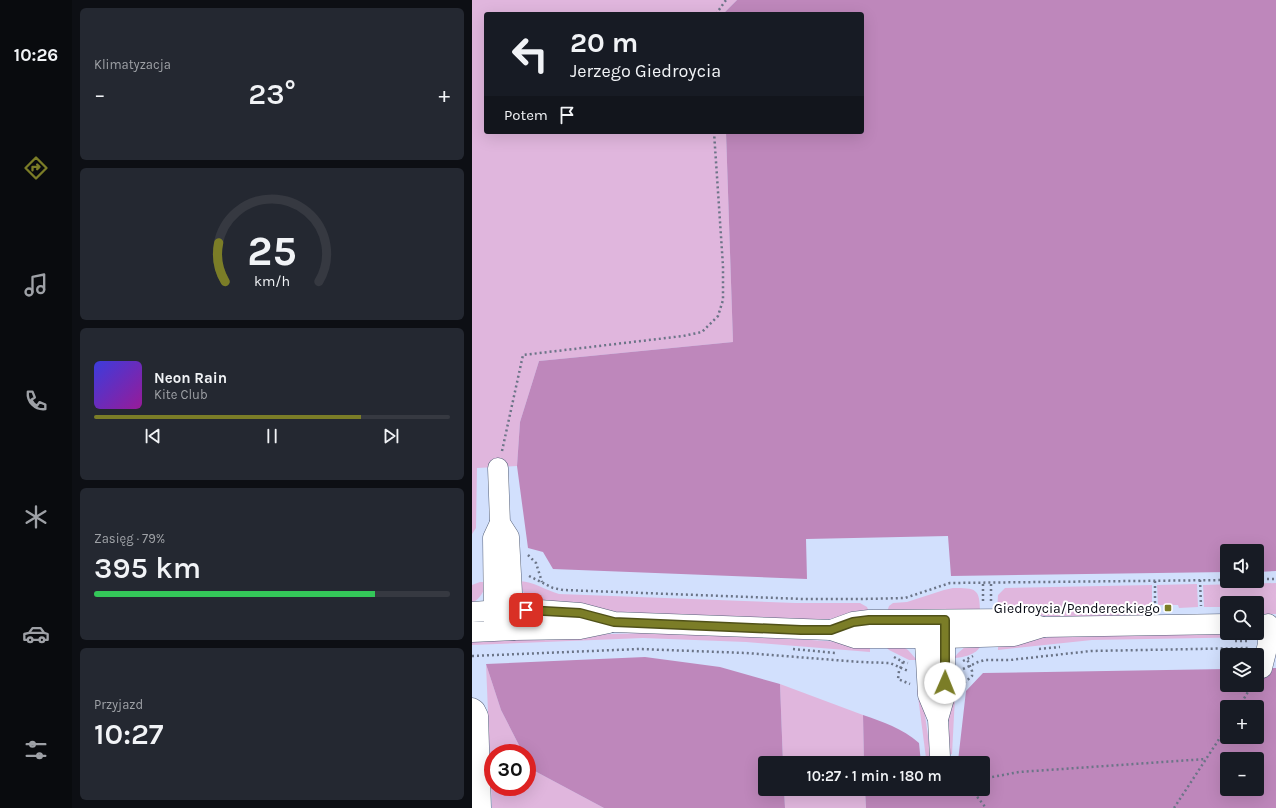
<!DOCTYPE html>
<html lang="pl">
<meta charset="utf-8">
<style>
:root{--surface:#171b24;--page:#242831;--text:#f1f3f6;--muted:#9ea1a6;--line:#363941;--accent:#7b7d27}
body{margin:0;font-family:Karla,sans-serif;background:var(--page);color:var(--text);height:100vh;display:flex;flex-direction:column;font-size:15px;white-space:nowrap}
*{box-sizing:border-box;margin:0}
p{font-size:13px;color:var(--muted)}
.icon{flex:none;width:22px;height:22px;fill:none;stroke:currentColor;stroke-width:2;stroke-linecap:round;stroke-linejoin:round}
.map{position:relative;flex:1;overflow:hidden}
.drawer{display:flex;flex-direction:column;gap:8px;padding:8px;background:#0d0f14;width:400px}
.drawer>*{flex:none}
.top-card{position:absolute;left:12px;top:12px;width:380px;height:122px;border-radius:4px;box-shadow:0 4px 16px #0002;background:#171b24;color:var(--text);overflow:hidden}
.tools{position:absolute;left:748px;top:544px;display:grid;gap:8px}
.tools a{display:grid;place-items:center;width:44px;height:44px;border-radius:4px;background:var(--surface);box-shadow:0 4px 16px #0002;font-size:20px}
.speed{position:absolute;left:12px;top:744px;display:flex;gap:8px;font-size:20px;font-weight:700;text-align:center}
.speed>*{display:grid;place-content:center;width:52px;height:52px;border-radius:50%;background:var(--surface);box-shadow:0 4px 16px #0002;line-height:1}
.speed .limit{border:6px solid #d22;background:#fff;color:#111}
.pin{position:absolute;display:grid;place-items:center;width:34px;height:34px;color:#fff;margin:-17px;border-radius:8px;box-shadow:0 2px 6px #0006}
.me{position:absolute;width:44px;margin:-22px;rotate:1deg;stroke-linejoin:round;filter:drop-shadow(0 0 3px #0008)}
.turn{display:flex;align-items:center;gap:14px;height:84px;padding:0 20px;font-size:18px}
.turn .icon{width:52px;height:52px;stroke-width:2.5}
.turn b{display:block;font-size:28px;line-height:34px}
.then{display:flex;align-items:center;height:38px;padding:0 20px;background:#0003;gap:8px;font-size:15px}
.big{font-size:30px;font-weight:600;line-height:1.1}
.drawer .card{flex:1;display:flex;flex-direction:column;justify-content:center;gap:6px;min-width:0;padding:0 14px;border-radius:6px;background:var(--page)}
.drawer .dial{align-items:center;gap:0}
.dial svg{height:104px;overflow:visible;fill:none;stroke:var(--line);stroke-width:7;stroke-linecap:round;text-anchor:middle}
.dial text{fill:var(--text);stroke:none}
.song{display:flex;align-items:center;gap:12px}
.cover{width:48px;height:48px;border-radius:6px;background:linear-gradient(135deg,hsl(240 70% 55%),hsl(300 70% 35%))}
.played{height:4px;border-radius:2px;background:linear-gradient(90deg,var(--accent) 75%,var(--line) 75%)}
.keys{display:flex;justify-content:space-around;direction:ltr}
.heat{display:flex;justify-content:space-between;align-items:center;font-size:22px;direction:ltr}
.charge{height:6px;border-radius:3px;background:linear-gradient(90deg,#34c759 79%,var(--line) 0)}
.trip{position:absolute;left:286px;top:756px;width:232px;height:40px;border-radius:4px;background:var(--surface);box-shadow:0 4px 16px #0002;font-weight:600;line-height:40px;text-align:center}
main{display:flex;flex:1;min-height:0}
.menu{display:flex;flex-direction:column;width:72px;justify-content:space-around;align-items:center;background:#090b0e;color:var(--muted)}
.menu .icon{width:28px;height:28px}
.menu .on{color:var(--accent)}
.menu b{font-size:18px;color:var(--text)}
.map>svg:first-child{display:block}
</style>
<main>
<nav class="menu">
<b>10:26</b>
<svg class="icon on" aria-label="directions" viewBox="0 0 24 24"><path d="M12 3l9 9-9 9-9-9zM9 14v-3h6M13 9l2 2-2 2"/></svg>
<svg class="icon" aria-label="music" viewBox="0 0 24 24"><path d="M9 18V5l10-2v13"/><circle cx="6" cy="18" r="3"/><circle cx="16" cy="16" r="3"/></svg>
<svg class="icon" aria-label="phone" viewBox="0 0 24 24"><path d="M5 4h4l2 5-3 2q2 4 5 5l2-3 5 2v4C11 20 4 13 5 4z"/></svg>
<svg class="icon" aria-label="climate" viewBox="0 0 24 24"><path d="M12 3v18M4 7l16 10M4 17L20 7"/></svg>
<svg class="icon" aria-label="car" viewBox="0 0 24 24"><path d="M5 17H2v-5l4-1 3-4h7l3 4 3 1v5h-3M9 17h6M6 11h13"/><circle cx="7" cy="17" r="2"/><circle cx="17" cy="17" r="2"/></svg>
<svg class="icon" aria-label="filters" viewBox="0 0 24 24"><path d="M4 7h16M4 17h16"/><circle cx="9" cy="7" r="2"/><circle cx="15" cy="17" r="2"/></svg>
</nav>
<section class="drawer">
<div class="card"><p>Klimatyzacja</p>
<div class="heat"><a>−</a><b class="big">23°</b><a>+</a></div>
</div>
<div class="card dial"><svg viewBox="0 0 100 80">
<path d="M14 69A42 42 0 1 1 86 69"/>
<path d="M14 69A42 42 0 0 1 9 39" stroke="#7b7d27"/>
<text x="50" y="56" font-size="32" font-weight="700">25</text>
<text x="50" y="72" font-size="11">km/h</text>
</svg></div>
<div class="card">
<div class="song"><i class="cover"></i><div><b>Neon Rain</b><p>Kite Club</p></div></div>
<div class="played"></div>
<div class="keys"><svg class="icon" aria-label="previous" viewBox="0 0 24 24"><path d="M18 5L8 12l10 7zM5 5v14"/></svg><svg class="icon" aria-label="pause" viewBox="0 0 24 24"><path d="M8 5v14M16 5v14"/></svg><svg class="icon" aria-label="next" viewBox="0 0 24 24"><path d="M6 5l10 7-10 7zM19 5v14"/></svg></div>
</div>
<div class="card"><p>Zasięg · 79%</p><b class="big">395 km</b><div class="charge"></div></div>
<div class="card"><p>Przyjazd</p><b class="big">10:27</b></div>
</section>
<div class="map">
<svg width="804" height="808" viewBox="0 0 804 808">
<rect width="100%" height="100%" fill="#d2e0fd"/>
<g fill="#e0b6dd">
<polygon points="0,0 265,0 251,14 14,14 14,132 254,132 261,342 67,361 48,422 45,466 5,468 4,528 0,534"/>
<path d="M46,581C61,581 73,590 87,594L323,603H388L395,607L398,615L346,620L171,615L64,602L53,595Z"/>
<path d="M8,582H15C12,591 9,598 0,603V585Z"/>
<polygon points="804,583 804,614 785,614 785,603 755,603 755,615 754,607 732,607 731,585"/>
<polygon points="725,584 726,607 707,608 706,605 686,605 685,585"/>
<polygon points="680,585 680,608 678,608 677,616 591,617 525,613 526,595 533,588"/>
<path d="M481,588C504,588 508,588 508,613L415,612L417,606L421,603L435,602L472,590Z"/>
<polygon points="175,633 310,638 398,644 398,652 274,642 171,638 0,645 0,638"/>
<polygon points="755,633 780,633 786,637 620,640 526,650 526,642 579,637"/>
<polygon points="430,646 436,650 445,660 437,660 417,650 415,648"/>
<path d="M494,646H508C506,654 490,658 482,658L486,653Z"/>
<polygon points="14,664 29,710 51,753 21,753 21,787 55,787 55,761 59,769 132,808 20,808"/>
<polygon points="308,684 391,715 392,763 311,763"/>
<polygon points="445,689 450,694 459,757 454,758"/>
<polygon points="483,697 480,754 474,757 478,704"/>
<polygon points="312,789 393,789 394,808 313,808"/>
</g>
<g fill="#be87bb" fill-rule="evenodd">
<polygon points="265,0 804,0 804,571 785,572 785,551 755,551 755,572 479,576 476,536 334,539 335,579 81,569 71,552 56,548 45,466 48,422 67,361 261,342 254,132 390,132 390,14 251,14"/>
<polygon points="173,657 248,667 308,684 311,763 293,763 293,789 312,789 313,808 132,808 59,769 55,761 55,753 51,753 29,710 14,664"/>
<path d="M785,668H804V808H394L393,789H511V763H459L486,761L494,691L511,673L755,669V685H785ZM755,707H785V737H755ZM755,759H785V789H755Z"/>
<path d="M391,715C411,722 430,728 447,743L449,763H392Z"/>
</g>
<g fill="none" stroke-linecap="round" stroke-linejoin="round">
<defs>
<g id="minor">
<polyline points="26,468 28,523 37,537 42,630"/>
<polyline points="0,612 41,609 67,610 108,613 142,622 359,630 383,638 473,638 542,636 571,627 755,624"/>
<polyline points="22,623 21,538 28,523"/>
<polyline points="452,624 456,695 466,719 468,757"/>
<polyline points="359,630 381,622 397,620 543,619 571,627"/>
<polyline points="0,632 42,630 108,629 137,623"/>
<polyline points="790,668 796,644 796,624"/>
<polyline points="0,708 3,710 6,716 9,808"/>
<polyline points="466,719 473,695 473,624"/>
</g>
</defs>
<use href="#minor" stroke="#56617a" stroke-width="21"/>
<g stroke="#6b7487" stroke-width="2.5" stroke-dasharray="2 3" stroke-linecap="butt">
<polyline points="244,14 254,0"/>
<polyline points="30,451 51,355 211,336 230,332 246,316 251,300 251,266 242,132"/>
<polyline points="56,555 64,563 70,582"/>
<polyline points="57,576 81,588 91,590 332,599 390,599 433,598 478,583 755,580"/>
<polyline points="785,579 804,579"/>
<polyline points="728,580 729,606"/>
<polyline points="683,581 683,607"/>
<polyline points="511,601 511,584"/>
<polyline points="519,601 519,583"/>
<polyline points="763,641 778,641"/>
<polyline points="321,649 364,653"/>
<polyline points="567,649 588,647"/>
<polyline points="0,656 167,649 274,653 388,662 418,663 436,671"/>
<polyline points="422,657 431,662 436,663"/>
<polyline points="491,661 501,656"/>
<polyline points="431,662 427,671 426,679 438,684"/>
<polyline points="491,669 506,662 513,660 538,660 619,651 776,648"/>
<polyline points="492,683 500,676 500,671 495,659"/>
<polyline points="767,707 780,685"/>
<polyline points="511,781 520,777 547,772 734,759"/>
<polyline points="499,789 514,808"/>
<polyline points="702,808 755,727"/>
</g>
<use href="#minor" stroke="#fff" stroke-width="20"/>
</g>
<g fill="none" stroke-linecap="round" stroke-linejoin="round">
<defs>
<polyline id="route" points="54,610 108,613 142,622 329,630 359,630 381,622 397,620 473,620 473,683"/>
</defs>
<use href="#route" stroke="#505119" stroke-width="10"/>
<use href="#route" stroke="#7b7d27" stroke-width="7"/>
</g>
<rect fill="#7b7d27" stroke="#fff" stroke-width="1.5" x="692" y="604" width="8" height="8" rx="2"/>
<g text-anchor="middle" stroke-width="4" stroke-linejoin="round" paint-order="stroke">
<g font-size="14" fill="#080b15" stroke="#fff" text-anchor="end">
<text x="688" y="613">Giedroycia/Pendereckiego</text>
</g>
</g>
</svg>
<div class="tools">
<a><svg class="icon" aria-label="sound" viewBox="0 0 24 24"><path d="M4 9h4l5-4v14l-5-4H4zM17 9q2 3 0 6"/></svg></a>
<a><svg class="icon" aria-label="search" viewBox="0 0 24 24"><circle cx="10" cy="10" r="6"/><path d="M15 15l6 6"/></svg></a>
<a><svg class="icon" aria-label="layers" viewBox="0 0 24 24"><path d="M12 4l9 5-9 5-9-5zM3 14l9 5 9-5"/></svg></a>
<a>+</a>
<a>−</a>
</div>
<div class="speed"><div class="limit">30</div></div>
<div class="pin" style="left:54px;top:610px;background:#d93025"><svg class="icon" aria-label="arrive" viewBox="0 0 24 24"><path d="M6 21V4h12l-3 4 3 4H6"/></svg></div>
<svg class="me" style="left:473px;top:683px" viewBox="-20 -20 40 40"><circle r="19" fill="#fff"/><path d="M0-13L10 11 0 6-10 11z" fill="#7b7d27"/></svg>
<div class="trip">10:27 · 1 min · 180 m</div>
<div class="top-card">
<div class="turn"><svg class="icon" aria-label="left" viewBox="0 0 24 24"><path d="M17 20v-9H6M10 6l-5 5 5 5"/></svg><div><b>20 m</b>Jerzego Giedroycia</div></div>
<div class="then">Potem<svg class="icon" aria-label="arrive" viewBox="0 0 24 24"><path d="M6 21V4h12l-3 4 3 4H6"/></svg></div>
</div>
</div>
</main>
